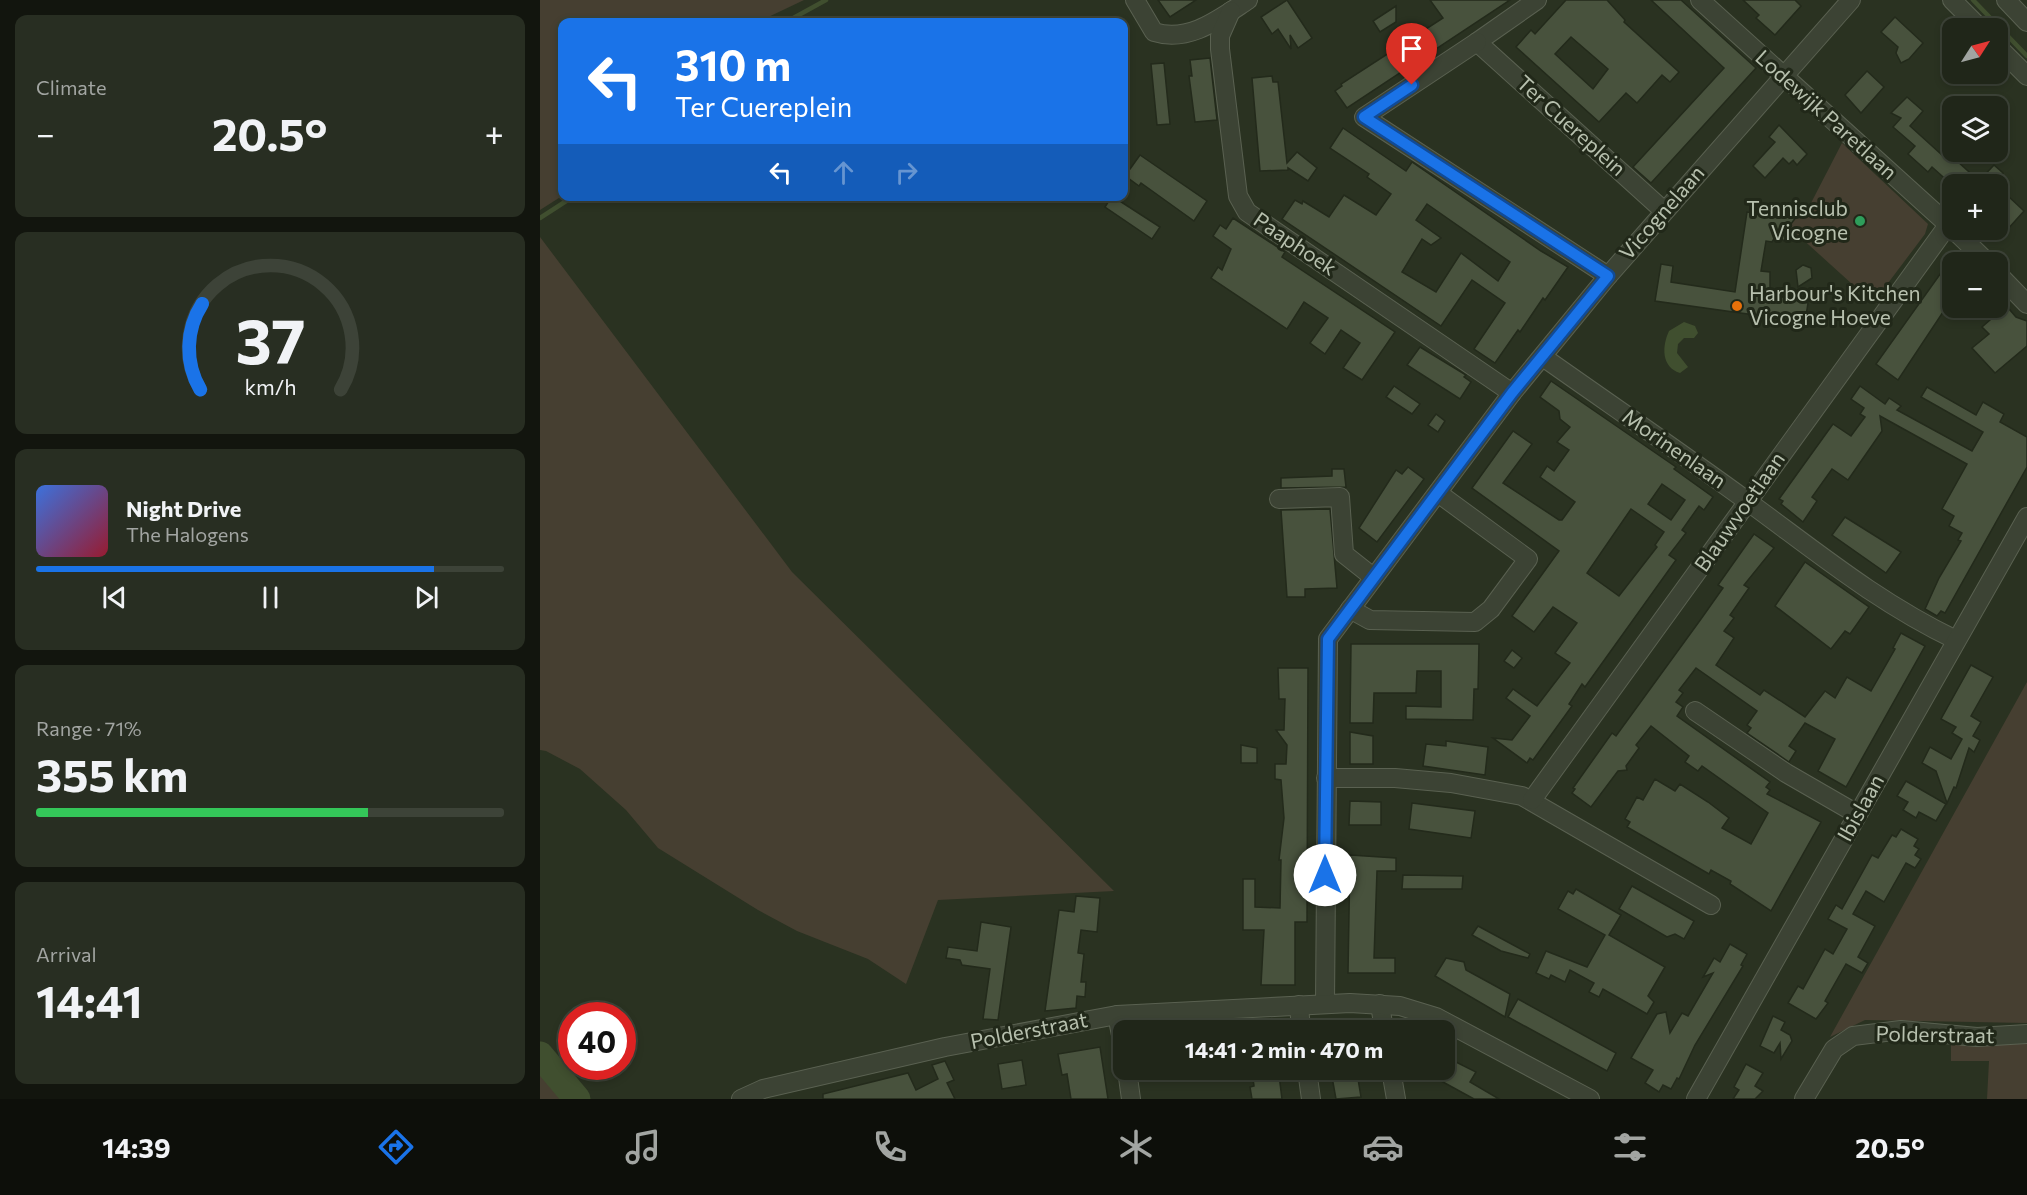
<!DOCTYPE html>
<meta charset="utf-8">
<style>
:root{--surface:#202619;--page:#282e22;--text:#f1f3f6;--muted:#a2a5a2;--line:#3d4338;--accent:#1a73e8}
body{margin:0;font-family:Commissioner,sans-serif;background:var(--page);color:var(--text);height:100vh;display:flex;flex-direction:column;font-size:22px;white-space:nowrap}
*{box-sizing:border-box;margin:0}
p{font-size:20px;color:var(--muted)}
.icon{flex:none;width:33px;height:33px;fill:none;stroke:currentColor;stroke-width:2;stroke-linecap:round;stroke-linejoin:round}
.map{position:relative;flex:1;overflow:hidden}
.panel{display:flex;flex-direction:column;gap:15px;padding:15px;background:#12150e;width:540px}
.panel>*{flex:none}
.guide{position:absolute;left:18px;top:18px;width:570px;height:183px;border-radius:12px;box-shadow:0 3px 9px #0003,0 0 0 2px var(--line);background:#1a73e8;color:#fff;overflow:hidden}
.needle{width:39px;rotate:54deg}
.tools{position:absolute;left:1402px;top:18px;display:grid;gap:12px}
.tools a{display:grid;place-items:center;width:66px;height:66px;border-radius:12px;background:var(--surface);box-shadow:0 3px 9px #0003,0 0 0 2px var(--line);font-size:30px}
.speed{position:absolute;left:18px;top:1002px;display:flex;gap:12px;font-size:30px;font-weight:700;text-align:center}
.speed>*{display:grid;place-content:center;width:78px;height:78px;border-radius:50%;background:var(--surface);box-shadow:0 3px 9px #0003,0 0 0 2px var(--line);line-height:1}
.speed .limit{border:9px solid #d22;background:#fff;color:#111}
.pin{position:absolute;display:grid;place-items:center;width:51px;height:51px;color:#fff;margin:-62px -26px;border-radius:50% 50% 50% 0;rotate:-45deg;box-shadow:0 0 6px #0007}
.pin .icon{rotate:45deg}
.me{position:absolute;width:66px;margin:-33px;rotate:0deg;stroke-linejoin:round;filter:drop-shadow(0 0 4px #0008)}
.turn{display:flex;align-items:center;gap:21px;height:126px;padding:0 18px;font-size:27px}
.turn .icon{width:78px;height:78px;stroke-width:2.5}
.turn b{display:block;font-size:42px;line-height:51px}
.lanes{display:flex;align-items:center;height:57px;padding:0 18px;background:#0003;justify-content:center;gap:30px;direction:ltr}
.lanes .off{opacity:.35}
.big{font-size:45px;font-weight:700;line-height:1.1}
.panel .tile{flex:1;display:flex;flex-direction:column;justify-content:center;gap:9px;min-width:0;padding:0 21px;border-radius:12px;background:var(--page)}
.panel .dial{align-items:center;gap:0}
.dial svg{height:156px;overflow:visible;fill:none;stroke:var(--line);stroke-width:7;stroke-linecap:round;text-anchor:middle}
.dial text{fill:var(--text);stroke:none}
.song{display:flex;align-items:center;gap:18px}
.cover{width:72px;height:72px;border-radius:9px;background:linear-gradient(135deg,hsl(220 70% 55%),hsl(350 70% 35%))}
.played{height:6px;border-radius:3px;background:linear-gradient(90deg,var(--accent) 85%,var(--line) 85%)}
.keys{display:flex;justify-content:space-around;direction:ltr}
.heat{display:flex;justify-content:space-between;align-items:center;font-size:33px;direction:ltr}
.charge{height:9px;border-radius:4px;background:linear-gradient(90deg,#34c759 71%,var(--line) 0)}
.trip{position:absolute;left:573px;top:1020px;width:342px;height:60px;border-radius:12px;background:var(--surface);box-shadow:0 3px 9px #0003,0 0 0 2px var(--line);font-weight:700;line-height:60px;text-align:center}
.menu{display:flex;height:96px;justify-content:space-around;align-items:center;background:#0d0f0a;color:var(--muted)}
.menu .icon{width:42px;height:42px}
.menu .on{color:var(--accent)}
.menu b{font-size:27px;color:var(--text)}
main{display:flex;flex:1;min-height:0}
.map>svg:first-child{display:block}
</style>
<main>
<section class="panel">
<div class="tile"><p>Climate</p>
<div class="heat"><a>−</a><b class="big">20.5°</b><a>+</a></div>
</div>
<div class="tile dial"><svg viewBox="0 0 100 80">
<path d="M14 69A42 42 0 1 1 86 69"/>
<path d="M14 69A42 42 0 0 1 15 25" stroke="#1a73e8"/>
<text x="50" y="56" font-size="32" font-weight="700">37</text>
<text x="50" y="72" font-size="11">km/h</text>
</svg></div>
<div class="tile">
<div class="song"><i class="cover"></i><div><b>Night Drive</b><p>The Halogens</p></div></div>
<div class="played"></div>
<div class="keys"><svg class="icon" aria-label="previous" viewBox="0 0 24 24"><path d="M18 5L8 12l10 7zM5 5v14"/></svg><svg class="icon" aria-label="pause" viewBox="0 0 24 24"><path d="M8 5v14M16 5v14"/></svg><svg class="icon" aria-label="next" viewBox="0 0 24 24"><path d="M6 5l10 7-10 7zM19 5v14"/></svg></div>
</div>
<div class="tile"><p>Range · 71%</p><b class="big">355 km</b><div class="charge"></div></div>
<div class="tile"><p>Arrival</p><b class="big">14:41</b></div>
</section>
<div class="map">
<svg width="1487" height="1099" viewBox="0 0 1487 1099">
<rect width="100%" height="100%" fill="#2a3221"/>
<g fill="#463f31">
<polygon points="0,0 264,0 222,20 223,22 22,22 22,196 0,210"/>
<polygon points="1302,143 1388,224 1385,234 1333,303 1248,226 1271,203"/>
<polygon points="0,237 252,572 574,891 398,900 366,984 328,959 257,931 218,910 118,848 86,810 40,769 6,751 0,750"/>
<polygon points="1487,682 1487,1023 1325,1020 1290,1037"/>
<polygon points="1487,1041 1487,1099 1447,1099 1449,1061 1411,1061 1411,1042"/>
<polygon points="0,1058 35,1099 0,1099"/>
</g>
<path fill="#404f2f" d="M1144,322L1155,326L1158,333L1154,338H1144L1138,344L1137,353L1148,367L1140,373C1121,367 1122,346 1129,331Z"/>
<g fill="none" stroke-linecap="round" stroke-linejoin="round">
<g stroke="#404f2f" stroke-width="4.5">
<polyline points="1433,0 1487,56"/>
<polyline points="246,22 286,0"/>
<polyline points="0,218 34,196"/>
</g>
<polyline stroke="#404f2f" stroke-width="27" points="0,1055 37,1099"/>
</g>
<g fill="#48523d" stroke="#232a1b" stroke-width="1.5" fill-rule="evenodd">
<polygon points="618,0 656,0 630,17"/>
<polygon points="747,0 772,38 758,48 750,35 751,49 738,29 732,34 721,17"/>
<polygon points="890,0 970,0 807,108 795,91 802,86 801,84 903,18"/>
<path d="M1026,0H1067L1085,20L1084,22L1139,72L1130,82L1122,75L1097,103L1086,93L1059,122L976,47L991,30L995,34ZM1031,37L1068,69L1053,89L1015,54Z"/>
<polygon points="1111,0 1141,0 1216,68 1111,183 1093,167 1184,68"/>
<polygon points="1203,0 1255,0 1261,6 1235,35 1216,18 1219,15"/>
<polygon points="856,6 856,22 840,32 833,21"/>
<polygon points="1355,17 1383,43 1369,59 1361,63 1356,53 1358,47 1341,32"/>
<polygon points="670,58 677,120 655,122 649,76 652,76 650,60"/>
<polygon points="624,63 630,124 617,125 611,64"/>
<polygon points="1327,71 1344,87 1321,113 1305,95"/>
<polygon points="732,76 733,82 738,82 747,163 757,152 777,168 768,181 748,168 748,170 720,171 712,78"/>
<polygon points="1367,97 1383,111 1370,126 1402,155 1406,151 1439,181 1454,165 1463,173 1452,184 1411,184 1392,167 1388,172 1368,154 1375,146 1353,127 1361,118 1351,113"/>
<polygon points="1239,125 1267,154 1257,165 1253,160 1249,164 1243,158 1225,178 1213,166 1235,142 1229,137"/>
<path d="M803,128L866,171L872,162L1001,251L1028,267L1005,300L1003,298L980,332L978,330L955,363L934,349L965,303L932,280L901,326L742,219L755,200L762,204L763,201L789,217L804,195L836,215L851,194L827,177L829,174L790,148ZM887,204L970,262L958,281L921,253L896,292L862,272L882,239L891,245L901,238L876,220Z"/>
<polygon points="600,155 667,201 654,221 601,183 599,186 584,175 584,171 590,169"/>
<polygon points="572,196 620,227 612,239 565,207"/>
<polygon points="1468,196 1484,211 1458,240 1458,207"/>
<polygon points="1265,205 1248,228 1252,232 1244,241 1237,234 1232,242 1226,241 1221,271 1230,272 1230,294 1268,303 1265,322 1115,301 1121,264 1133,266 1131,282 1195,292 1207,212 1234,216 1234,206"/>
<polygon points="693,218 745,252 742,257 855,332 822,380 803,368 820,343 801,330 785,354 770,343 788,318 764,302 747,329 671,278 678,267 682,270 691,249 673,236 680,225 686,229"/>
<polygon points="1413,256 1413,297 1358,380 1336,364"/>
<polygon points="1263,265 1271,268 1272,278 1258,287 1256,270"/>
<polygon points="1458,296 1476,317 1487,321 1487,346 1455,373 1432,348 1449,334 1442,327 1450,320 1440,308 1458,308"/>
<polygon points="880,347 926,375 924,377 931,382 920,399 867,365"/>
<path d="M1011,381L1136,467L1134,469L1173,497L1164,510L1159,506L1142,530L1146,533L1129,555L1136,560L1045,687L1042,684L1029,704L1032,706L993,760L990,758L987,763L953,738L972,740L990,716L966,698L973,689L997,706L1030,663L1015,653L1037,623L1013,607L994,632L972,616L1019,551L932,488L973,431L992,444L963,483L1019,520H1022L1035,502L1000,477L1007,466L1014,471L1029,450L1017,442L1030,427L1020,419L1019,411L1000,397ZM1122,484L1145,500L1131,520L1108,504ZM1091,509L1124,532L1115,545L1117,547L1079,596L1047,573Z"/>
<polygon points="854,386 880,404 872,414 846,397"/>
<polygon points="1320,386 1345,404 1349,398 1361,406 1357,410 1432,451 1443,432 1381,397 1387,387 1436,415 1443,402 1464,414 1460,422 1487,437 1487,467 1405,613 1401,611 1397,616 1385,609 1399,578 1421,541 1418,540 1422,533 1409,526 1414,516 1402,509 1427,464 1340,416 1342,431 1308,480 1292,469 1272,497 1277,501 1263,522 1241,504 1243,501 1239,499 1293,424 1311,436 1325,417 1320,414 1324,408 1311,399"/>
<polygon points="896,414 905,421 898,432 888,425"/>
<polygon points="868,467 884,479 837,542 819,528 856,470 862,474"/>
<polygon points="792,469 804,469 806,487 741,488 741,478 792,476"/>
<polygon points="790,509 797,588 765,589 765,597 747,597 741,510"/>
<polygon points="1305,517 1361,552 1346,573 1292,535"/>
<polygon points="1214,534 1234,548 1204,585 1209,588 1190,615 1194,618 1184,631 1194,638 1176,665 1220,695 1224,690 1265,717 1285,691 1295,698 1307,677 1331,691 1355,649 1353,648 1361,633 1385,646 1306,787 1278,771 1295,739 1265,723 1249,746 1256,751 1249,762 1207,733 1211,728 1207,725 1217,711 1156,668 1139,690 1143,693 1136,702 1143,707 1137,716 1230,782 1226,787 1230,790 1227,794 1281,822 1231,911 1190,884 1191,881 1171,870 1169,874 1087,827 1090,822 1085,819 1097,797 1103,800 1115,779 1135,791 1140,784 1168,802 1189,818 1182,828 1211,844 1228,813 1162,766 1158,771 1145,762 1149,756 1111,726 1096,745 1099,748 1086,766 1087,770 1078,771 1051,807 1032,793 1035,789 1033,788 1072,733 1076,736 1161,619 1183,588 1178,585"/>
<polygon points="1265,562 1329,607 1310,634 1305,631 1291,649 1235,606"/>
<polygon points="811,644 939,644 938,689 934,689 933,720 866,719 866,706 901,707 901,671 877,671 876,693 834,693 833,723 810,723"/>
<polygon points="972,650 982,658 974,668 964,661"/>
<polygon points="1431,665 1453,677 1431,716 1441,722 1433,736 1440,740 1434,752 1429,748 1416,788 1414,787 1407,803 1396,771 1382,763 1390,747 1411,759 1422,739 1412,733 1416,727 1401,719"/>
<polygon points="738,668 768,668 767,922 755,922 755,985 721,985 724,930 703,930 703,879 715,879 715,907 740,908 741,860 739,860 744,818 741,780 735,779 735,764 746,764 747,745 736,730 744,730 745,699 739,699"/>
<polygon points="810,732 833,736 833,764 810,764"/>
<polygon points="906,741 948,747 945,775 883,766 886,744 906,746"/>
<polygon points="701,745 717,748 717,763 701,763"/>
<polygon points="1366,781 1406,804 1396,821 1379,812 1376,818 1363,810 1368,802 1357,796"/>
<polygon points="810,801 841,802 841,825 809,825"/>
<polygon points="872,803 935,811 931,838 869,829"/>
<polygon points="1361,829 1378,839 1374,846 1379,849 1375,855 1381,859 1375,868 1366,863 1344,902 1326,891 1313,914 1335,926 1318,957 1328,963 1322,973 1306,964 1285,1001 1288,1003 1276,1019 1248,1003 1258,986 1263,989 1285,949 1293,954 1307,929 1288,919 1296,905 1302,909 1332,855 1338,858 1352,835 1356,837"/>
<polygon points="810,855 856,858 856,871 837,871 834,958 855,958 855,973 808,973"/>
<polygon points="863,875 923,876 922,889 862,889"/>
<polygon points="1092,886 1154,921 1144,939 1135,934 1127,937 1079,909"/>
<polygon points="1036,889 1081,915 1069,935 1125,967 1108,996 1114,1002 1107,1014 1063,989 1059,997 1049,992 1054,983 1030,970 1025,982 1011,975 1009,979 996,973 1006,951 1047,967 1065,935 1018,909 1028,891 1033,894"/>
<polygon points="536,896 560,898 557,932 541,930 538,953 544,954 541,982 546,982 545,997 537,996 536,1008 505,1011 519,910 534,912"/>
<polygon points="441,922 471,927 458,1020 443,1019 450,969 422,965 420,960 406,958 408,947 437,951"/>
<polygon points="938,926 990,954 988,958 961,951 932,935"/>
<polygon points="1190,944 1207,954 1201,965 1203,966 1155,1045 1139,1079 1137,1078 1131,1089 1123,1085 1119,1092 1105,1083 1113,1070 1091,1058 1117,1014 1126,1012 1130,1033 1142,1013 1148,1016 1173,973 1163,977 1174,958 1180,962"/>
<polygon points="906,958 924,962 926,970 970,994 965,1017 895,976"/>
<polygon points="978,999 1076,1053 1067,1071 968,1017"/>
<polygon points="1233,1016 1245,1022 1241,1030 1250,1035 1252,1041 1241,1059 1240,1043 1234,1053 1220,1046"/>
<polygon points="560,1047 568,1099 531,1099 527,1074 522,1075 518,1054"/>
<polygon points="482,1060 486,1085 462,1089 458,1064"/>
<polygon points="912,1060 936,1072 930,1082 959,1099 934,1099 881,1070 907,1070"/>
<polygon points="405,1061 414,1080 407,1083 415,1099 283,1099 283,1094 368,1073 376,1090 398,1079 392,1065"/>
<polygon points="1206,1064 1223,1073 1215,1086 1223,1091 1215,1099 1193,1099 1199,1090 1194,1087"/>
<polygon points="817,1073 821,1097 796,1099 792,1077"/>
<polygon points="739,1075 742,1099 712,1099 710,1087 714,1086 713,1079"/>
</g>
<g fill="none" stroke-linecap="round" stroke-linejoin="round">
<defs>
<g id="minor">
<path d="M595,0L614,32C649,43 679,19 708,0"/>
<polyline points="997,0 937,42 1124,211"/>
<polyline points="1160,0 1413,229"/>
<polyline points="1412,0 1440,28"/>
<polyline points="1466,0 1487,22"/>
<polyline points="691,11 680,36 680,49 698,196 707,212 972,393"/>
<polyline points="937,42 824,117 1068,276"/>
<polyline points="1458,47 1487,76"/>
<polyline points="1414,230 1447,262"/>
<polyline points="1458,274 1487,304"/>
<path d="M1003,357C1071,405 1140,452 1207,501C1277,552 1337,602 1416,640"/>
<polyline points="739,499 800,497 804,554 833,577"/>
<polyline points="810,609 830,620 935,622 951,609 988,559 898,493"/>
<polyline points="1155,711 1246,773 1317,814"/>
<polyline points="786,778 855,778 911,783 982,796 1171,905"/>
<polyline points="992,800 1408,225"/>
<polyline points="785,1004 788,639 972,393 1068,276 1311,0"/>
<polyline points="840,1004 844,1030"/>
<polyline points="759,1005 761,1030"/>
<polyline points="577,1015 584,1050"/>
<polyline points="587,1070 591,1099"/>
<polyline points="767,1070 771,1099"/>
<polyline points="851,1070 856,1099"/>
<polyline points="201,1099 223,1089 405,1047 577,1015 810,1003 860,1006 896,1017 1050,1099"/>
<polyline points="1156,1099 1487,517"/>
<polyline points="1264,1099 1294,1049 1313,1036 1361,1030 1437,1037 1487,1034"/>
</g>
</defs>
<use href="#minor" stroke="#5a6151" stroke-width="20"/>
<use href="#minor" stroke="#3c4334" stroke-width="18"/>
</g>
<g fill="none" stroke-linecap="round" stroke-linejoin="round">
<defs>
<polyline id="route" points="785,875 788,639 972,393 1068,276 824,117 872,85"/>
</defs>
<use href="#route" stroke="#114b97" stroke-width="15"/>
<use href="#route" stroke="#1a73e8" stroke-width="10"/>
</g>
<circle fill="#2e9e5b" stroke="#212819" stroke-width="2" cx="1320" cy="221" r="6"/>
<circle fill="#e8710a" stroke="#212819" stroke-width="2" cx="1197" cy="306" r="6"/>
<g text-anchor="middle" stroke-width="6" stroke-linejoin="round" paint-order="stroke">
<g font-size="21" fill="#b7c0ae" stroke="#212819">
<text transform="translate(1286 115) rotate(42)" y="7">Lodewijk Paretlaan</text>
<text transform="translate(1031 126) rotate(42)" y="7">Ter Cuereplein</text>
<text transform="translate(1122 213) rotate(-49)" y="7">Vicognelaan</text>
<text transform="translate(755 244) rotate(34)" y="7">Paaphoek</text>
<text transform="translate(1134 449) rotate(35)" y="7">Morinenlaan</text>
<text transform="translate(1200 512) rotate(-55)" y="7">Blauwvoetlaan</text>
<text transform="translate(1321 808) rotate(-61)" y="7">Ibislaan</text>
<text transform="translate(489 1031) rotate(-11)" y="7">Polderstraat</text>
<text transform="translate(1395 1035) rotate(1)" y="7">Polderstraat</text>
</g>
<g font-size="21" fill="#b7c0ae" stroke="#212819" text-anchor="end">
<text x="1308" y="216">Tennisclub<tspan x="1308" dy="24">Vicogne</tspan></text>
<text x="1209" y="301" text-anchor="start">Harbour's Kitchen<tspan x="1209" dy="24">Vicogne Hoeve</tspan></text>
</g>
</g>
</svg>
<div class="tools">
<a><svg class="needle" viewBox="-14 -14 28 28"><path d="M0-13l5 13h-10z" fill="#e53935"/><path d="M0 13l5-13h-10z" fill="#a2a5a2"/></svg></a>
<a><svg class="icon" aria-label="layers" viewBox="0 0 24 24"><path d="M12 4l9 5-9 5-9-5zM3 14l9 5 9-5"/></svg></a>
<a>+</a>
<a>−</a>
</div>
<div class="speed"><div class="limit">40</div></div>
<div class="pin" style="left:872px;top:85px;background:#d93025"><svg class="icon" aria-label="arrive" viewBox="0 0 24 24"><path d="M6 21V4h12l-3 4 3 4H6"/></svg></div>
<svg class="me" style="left:785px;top:875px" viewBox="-20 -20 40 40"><circle r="19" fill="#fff"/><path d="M0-13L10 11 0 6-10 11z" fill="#1a73e8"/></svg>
<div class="trip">14:41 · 2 min · 470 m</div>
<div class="guide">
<div class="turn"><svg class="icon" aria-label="left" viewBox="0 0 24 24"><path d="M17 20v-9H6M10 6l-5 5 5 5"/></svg><div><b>310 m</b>Ter Cuereplein</div></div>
<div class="lanes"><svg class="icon" aria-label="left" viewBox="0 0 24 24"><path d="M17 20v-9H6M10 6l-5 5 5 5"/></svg><svg class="icon off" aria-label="ahead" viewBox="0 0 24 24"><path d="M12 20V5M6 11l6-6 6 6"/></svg><svg class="icon off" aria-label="right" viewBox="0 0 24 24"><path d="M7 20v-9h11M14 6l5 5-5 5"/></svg></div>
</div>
</div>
</main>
<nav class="menu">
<b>14:39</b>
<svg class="icon on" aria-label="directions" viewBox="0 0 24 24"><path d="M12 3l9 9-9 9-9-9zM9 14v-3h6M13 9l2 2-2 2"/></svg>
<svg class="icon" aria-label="music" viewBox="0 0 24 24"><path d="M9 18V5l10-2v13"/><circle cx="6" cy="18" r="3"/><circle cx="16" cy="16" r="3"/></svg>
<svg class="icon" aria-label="phone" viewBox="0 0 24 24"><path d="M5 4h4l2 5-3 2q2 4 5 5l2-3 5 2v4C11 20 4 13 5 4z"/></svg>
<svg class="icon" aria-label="climate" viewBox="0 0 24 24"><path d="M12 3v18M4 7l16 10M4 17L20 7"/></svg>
<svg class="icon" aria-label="car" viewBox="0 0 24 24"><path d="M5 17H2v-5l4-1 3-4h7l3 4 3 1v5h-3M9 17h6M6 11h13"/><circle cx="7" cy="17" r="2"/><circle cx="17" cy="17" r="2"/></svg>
<svg class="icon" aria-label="filters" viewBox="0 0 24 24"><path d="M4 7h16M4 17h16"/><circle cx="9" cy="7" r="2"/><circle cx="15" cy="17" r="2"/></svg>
<b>20.5°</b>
</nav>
